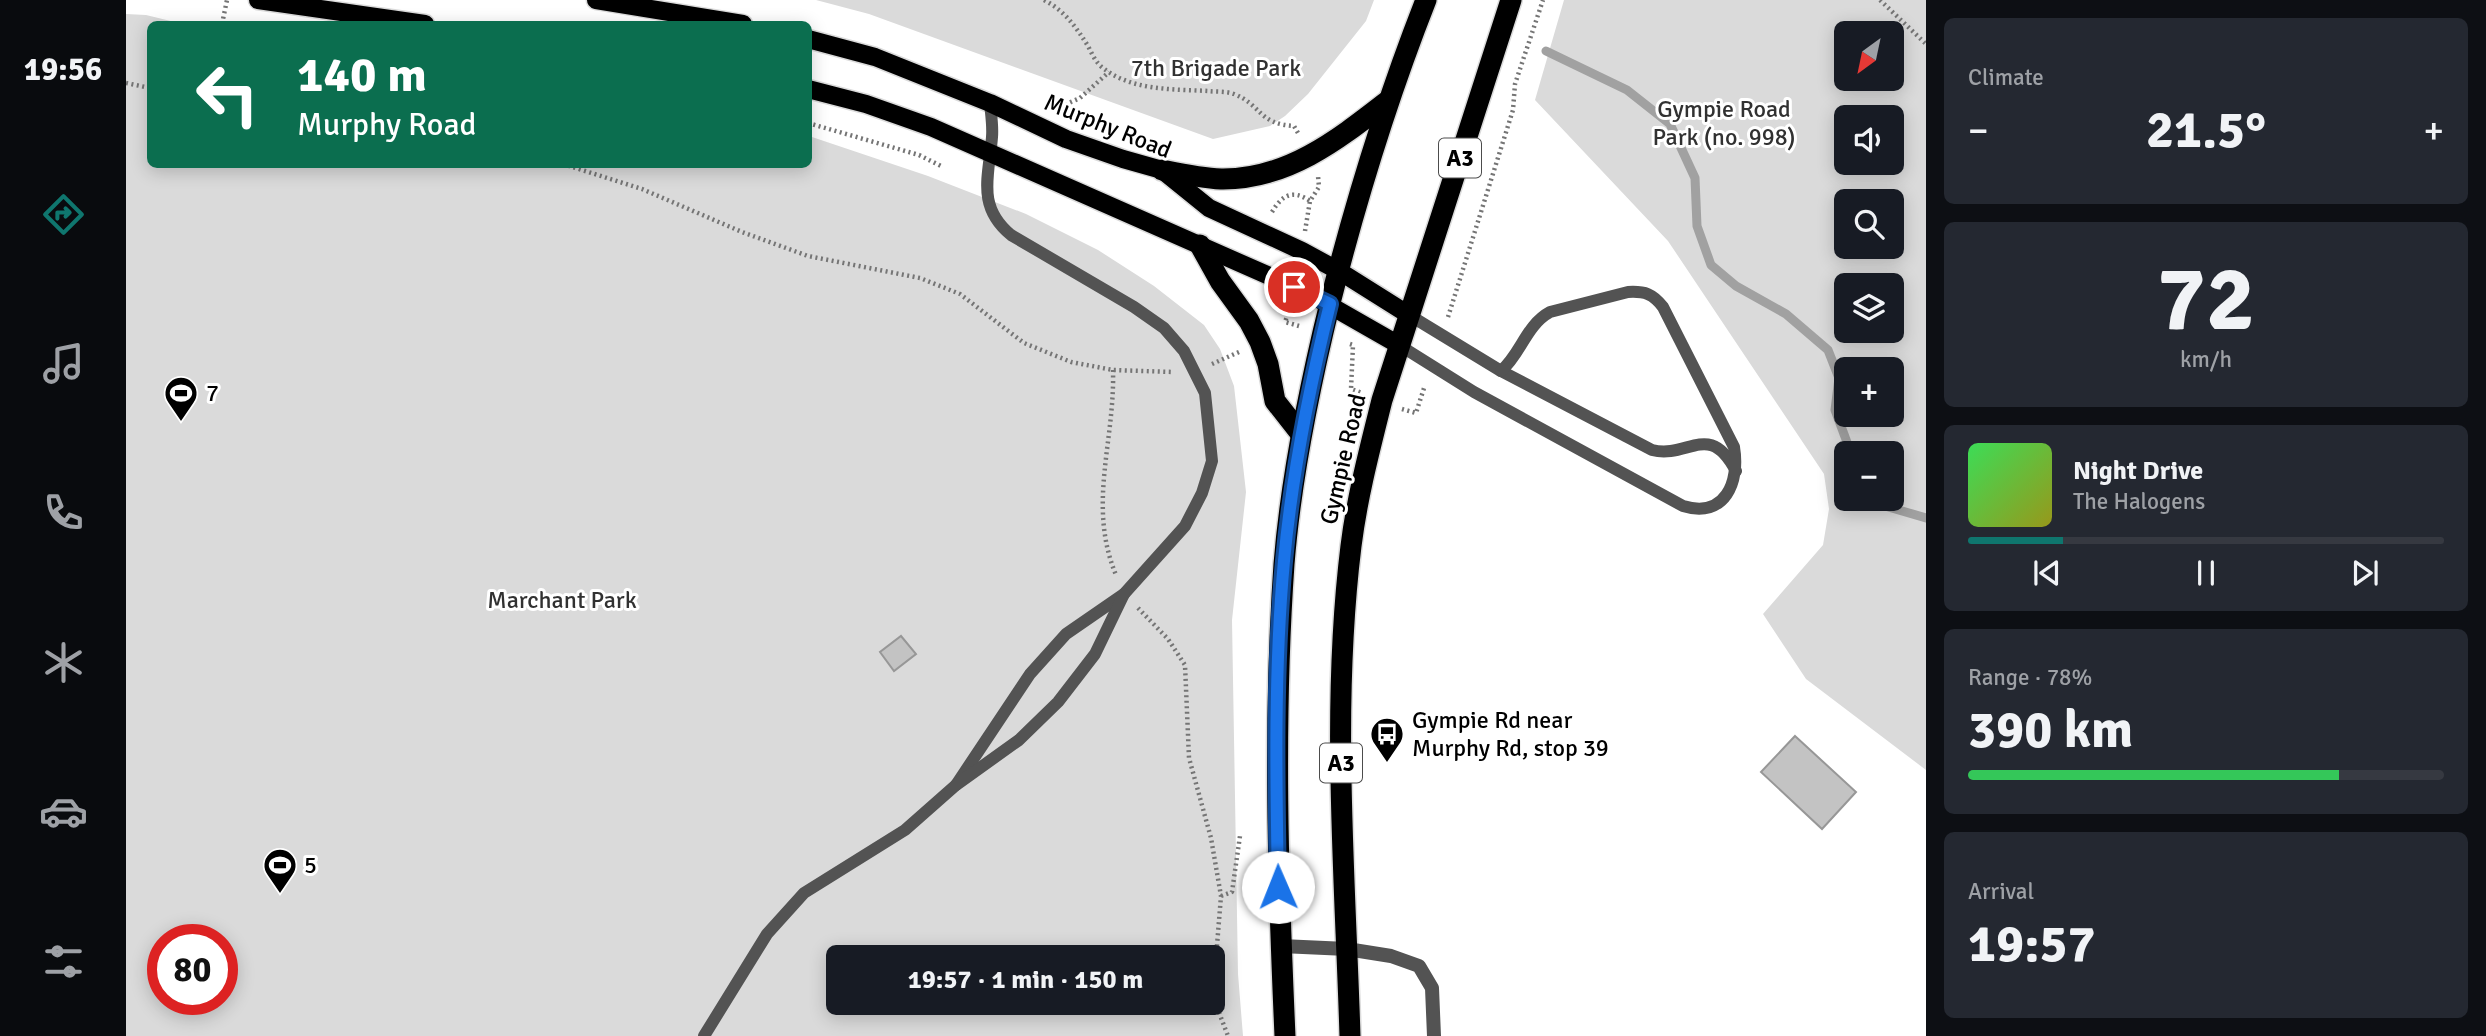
<!DOCTYPE html>
<meta charset="utf-8">
<style>
:root{--surface:#171b24;--page:#242831;--text:#f1f3f6;--muted:#9ea1a6;--line:#363941;--accent:#0f766e}
body{margin:0;font-family:Signika,sans-serif;background:var(--page);color:var(--text);height:100vh;display:flex;flex-direction:column;font-size:26px;white-space:nowrap}
*{box-sizing:border-box;margin:0}
p{font-size:23px;color:var(--muted)}
.icon{flex:none;width:38px;height:38px;fill:none;stroke:currentColor;stroke-width:2;stroke-linecap:round;stroke-linejoin:round}
.map{position:relative;flex:1;overflow:hidden}
.details{display:flex;flex-direction:column;gap:18px;padding:18px;background:#0d0f14;width:560px}
.details>*{flex:none}
.top-card{position:absolute;left:21px;top:21px;width:665px;height:147px;border-radius:10px;box-shadow:0 4px 18px #0003;background:#0b6e4f;color:#fff;overflow:hidden}
.needle{width:46px;rotate:213deg}
.controls{position:absolute;left:1708px;top:21px;display:grid;gap:14px}
.controls a{display:grid;place-items:center;width:70px;height:70px;border-radius:10px;background:var(--surface);box-shadow:0 4px 18px #0003;font-size:35px}
.speed{position:absolute;left:21px;top:924px;display:flex;gap:14px;font-size:35px;font-weight:700;text-align:center}
.speed>*{display:grid;place-content:center;width:91px;height:91px;border-radius:50%;background:var(--surface);box-shadow:0 4px 18px #0003;line-height:1}
.speed .limit{border:10px solid #d22;background:#fff;color:#111}
.pin{position:absolute;display:grid;place-items:center;width:60px;height:60px;color:#fff;margin:-30px;border:4px solid #fff;border-radius:50%;box-shadow:0 2px 7px #0007}
.me{position:absolute;width:77px;margin:-38px;rotate:359deg;stroke-linejoin:round;filter:drop-shadow(0 0 5px #0008)}
.turn{display:flex;align-items:center;gap:24px;height:147px;padding:0 35px;font-size:32px}
.turn .icon{width:91px;height:91px;stroke-width:2.5}
.turn b{display:block;font-size:49px;line-height:60px}
.big{font-size:52px;font-weight:700;line-height:1.1}
.details .tile{flex:1;display:flex;flex-direction:column;justify-content:center;gap:10px;min-width:0;padding:0 24px;border-radius:10px;background:var(--page)}
.details .dial{align-items:center;gap:0}
.dial b{font-size:91px;line-height:1}
.song{display:flex;align-items:center;gap:21px}
.cover{width:84px;height:84px;border-radius:10px;background:linear-gradient(135deg,hsl(130 70% 55%),hsl(60 70% 35%))}
.played{height:7px;border-radius:4px;background:linear-gradient(90deg,var(--accent) 20%,var(--line) 20%)}
.keys{display:flex;justify-content:space-around;direction:ltr}
.heat{display:flex;justify-content:space-between;align-items:center;font-size:38px;direction:ltr}
.charge{height:10px;border-radius:5px;background:linear-gradient(90deg,#34c759 78%,var(--line) 0)}
.trip{position:absolute;left:700px;top:945px;width:399px;height:70px;border-radius:10px;background:var(--surface);box-shadow:0 4px 18px #0003;font-weight:700;line-height:70px;text-align:center}
main{display:flex;flex:1;min-height:0}
.tabs{display:flex;flex-direction:column;width:126px;justify-content:space-around;align-items:center;background:#090b0e;color:var(--muted)}
.tabs .icon{width:49px;height:49px}
.tabs .on{color:var(--accent)}
.tabs b{font-size:32px;color:var(--text)}
.map>svg:first-child{display:block}
</style>
<main>
<nav class="tabs">
<b>19:56</b>
<svg class="icon on" aria-label="directions" viewBox="0 0 24 24"><path d="M12 3l9 9-9 9-9-9zM9 14v-3h6M13 9l2 2-2 2"/></svg>
<svg class="icon" aria-label="music" viewBox="0 0 24 24"><path d="M9 18V5l10-2v13"/><circle cx="6" cy="18" r="3"/><circle cx="16" cy="16" r="3"/></svg>
<svg class="icon" aria-label="phone" viewBox="0 0 24 24"><path d="M5 4h4l2 5-3 2q2 4 5 5l2-3 5 2v4C11 20 4 13 5 4z"/></svg>
<svg class="icon" aria-label="climate" viewBox="0 0 24 24"><path d="M12 3v18M4 7l16 10M4 17L20 7"/></svg>
<svg class="icon" aria-label="car" viewBox="0 0 24 24"><path d="M5 17H2v-5l4-1 3-4h7l3 4 3 1v5h-3M9 17h6M6 11h13"/><circle cx="7" cy="17" r="2"/><circle cx="17" cy="17" r="2"/></svg>
<svg class="icon" aria-label="filters" viewBox="0 0 24 24"><path d="M4 7h16M4 17h16"/><circle cx="9" cy="7" r="2"/><circle cx="15" cy="17" r="2"/></svg>
</nav>
<div class="map">
<svg width="1800" height="1036" viewBox="0 0 1800 1036">
<rect width="100%" height="100%" fill="#fff"/>
<g fill="#dadada" fill-rule="evenodd">
<polygon points="690,0 1248,0 1240,21 1182,94 1159,116 1144,126 1087,139 743,14"/>
<path d="M1438,0H1800V770L1680,679L1637,614L1697,545L1703,509L1698,474L1542,241L1409,100ZM1766,33V79H1720V33ZM1720,117H1766V163H1720ZM1720,201H1766V247H1720ZM1766,285V331H1720V285ZM1766,369V415H1720V369ZM1766,453V499H1720V453Z"/>
<path d="M0,14L20,15L57,24H24V164H682L683,136L802,176L900,214L972,250L1028,286L1078,325L1094,349L1108,386L1120,492L1106,620L1112,974L1117,1036H0ZM37,940H96V999H37ZM712,957H1087V1003H712Z"/>
</g>
<g fill="none" stroke-linecap="round" stroke-linejoin="round">
<g stroke="#a1a1a1" stroke-width="9">
<polyline points="1420,51 1501,90 1544,124 1569,178 1571,226 1585,265 1610,286 1660,314 1702,350 1713,378 1709,410 1725,453"/>
<polyline points="1751,499 1759,506 1800,518"/>
</g>
</g>
<g fill="#c3c3c3" stroke="#979797" stroke-width="2">
<polygon points="775,636 790,654 768,671 754,652"/>
<polygon points="1669,736 1730,792 1696,829 1635,772"/>
</g>
<g fill="none" stroke-linecap="round" stroke-linejoin="round">
<defs>
<g id="primary">
<polyline points="132,0 299,24"/>
<polyline points="470,0 617,24"/>
<polyline points="682,39 749,57 864,103 940,139 997,159 1036,170 1083,208 1176,251 1213,271 1283,315"/>
<polyline points="682,89 740,104 805,127 864,153 1182,293 1273,345"/>
</g>
<g id="highway">
<path d="M1036,170C1056,174 1075,178 1095,179C1162,180 1214,138 1263,100"/>
<polyline points="1074,245 1094,281 1123,321 1134,342 1142,364 1149,401 1175,434"/>
<path d="M1159,1036C1152,879 1147,722 1158,564C1165,476 1183,389 1204,303C1230,200 1261,99 1300,0"/>
<path d="M1224,1036C1219,873 1205,708 1225,546C1231,497 1244,448 1256,400L1385,0"/>
</g>
</defs>
<use href="#primary" stroke="#dbdbdb" stroke-width="21"/>
<use href="#highway" stroke="#dbdbdb" stroke-width="24"/>
<g stroke="#757575" stroke-width="4.5" stroke-dasharray="2 3.5" stroke-linecap="butt">
<path d="M918,0C939,11 950,27 962,46C966,54 970,63 977,68C1006,91 1047,89 1082,91C1090,92 1100,91 1108,94C1136,105 1132,124 1168,126L1172,133"/>
<polyline points="1754,0 1800,44"/>
<polyline points="72,24 80,24"/>
<polyline points="96,24 101,0"/>
<polyline points="0,83 24,88"/>
<polyline points="929,109 954,98 983,72"/>
<polyline points="682,123 793,155 817,167"/>
<polyline points="437,164 516,189 616,232 682,256 794,278 834,294 898,343 945,362 987,370 1047,372"/>
<path d="M1146,212C1156,195 1167,189 1184,201"/>
<polyline points="1179,231 1184,201 1193,187 1192,176"/>
<polyline points="1164,308 1159,322 1173,326"/>
<polyline points="1322,317 1387,110 1389,84 1417,0"/>
<polyline points="1224,344 1227,345 1225,389 1236,393"/>
<polyline points="1086,364 1113,352"/>
<path d="M987,370C989,442 961,505 990,575"/>
<polyline points="1276,409 1290,413 1299,385"/>
<polyline points="1012,608 1042,639 1059,665 1063,758 1085,838 1095,896 1087,995"/>
<polyline points="1095,896 1106,892 1114,836"/>
<polyline points="1087,997 1102,1036"/>
</g>
<g stroke="#535353" stroke-width="12">
<path d="M1283,315L1375,371L1526,450C1563,459 1583,420 1610,471"/>
<path d="M1273,345L1348,392L1557,506C1599,519 1614,482 1608,447L1537,307C1527,294 1519,291 1502,292L1424,312C1400,325 1395,354 1375,371"/>
<path d="M830,785L904,674L940,634L998,594L1059,526L1076,493L1086,461L1079,393L1058,351L1038,328L1008,307L885,235C850,206 863,176 866,137C867,126 865,114 864,103"/>
<polyline points="578,1036 641,934 678,893 779,830 830,785 893,740 932,702 969,654 998,594"/>
</g>
<polyline stroke="#535353" stroke-width="14" points="1155,946 1221,949 1265,956 1293,966 1306,988 1308,1036"/>
<use href="#primary" stroke="#000" stroke-width="18"/>
<use href="#highway" stroke="#000" stroke-width="21"/>
</g>
<g fill="none" stroke-linecap="round" stroke-linejoin="round">
<defs>
<path id="route" d="M1152,887C1150,779 1148,669 1158,561C1166,474 1183,389 1204,304L1168,287"/>
</defs>
<use href="#route" stroke="#114b97" stroke-width="18"/>
<use href="#route" stroke="#1a73e8" stroke-width="12"/>
</g>
<defs>
<symbol id="stadium-pin" viewBox="-11 -11 22 30"><path d="M0 17L-7.5 6A9.5 9.5 0 1 1 7.5 6Z" fill="#000" stroke="#fff"/><path d="M0-5a6.5 5 0 1 0 0 10a6.5 5 0 1 0 0-10ZM-3.5-1.8h7v3.6h-7Z" fill="#fff"/></symbol>
<symbol id="bus-pin" viewBox="-11 -11 22 30"><path d="M0 17L-7.5 6A9.5 9.5 0 1 1 7.5 6Z" fill="#000" stroke="#fff"/><path d="M-5-6H5V4H4V6H2V4H-2V6H-4V4H-5ZM-3.5-4V0h7V-4ZM-3.5 1.2v1.5H-2V1.2ZM2 1.2v1.5H3.5V1.2Z" fill="#fff"/></symbol>
</defs>
<g fill-rule="evenodd">
<use href="#stadium-pin" x="36" y="374" width="38" height="52"/>
<use href="#bus-pin" x="1242" y="715" width="38" height="52"/>
<use href="#stadium-pin" x="135" y="846" width="38" height="52"/>
</g>
<g text-anchor="middle" stroke-width="6" stroke-linejoin="round" paint-order="stroke">
<g fill="#fff" stroke="#4c4c4c" stroke-width="2">
<rect x="1313" y="138.5" width="42" height="39" rx="5"/>
<rect x="1194" y="743.5" width="42" height="39" rx="5"/>
</g>
<g font-size="23" font-weight="bold" fill="#000">
<text x="1334" y="166">A3</text>
<text x="1215" y="771">A3</text>
</g>
<g font-size="24" fill="#313131" stroke="#fff">
<text x="1090" y="76">7th Brigade Park</text>
<text x="1598" y="117">Gympie Road<tspan x="1598" dy="28">Park (no. 998)</tspan></text>
<text x="436" y="608">Marchant Park</text>
</g>
<g font-size="24" fill="#000" stroke="#fff">
<text transform="translate(982 126) rotate(22)" y="8">Murphy Road</text>
<text transform="translate(1217 459) rotate(-77)" y="8">Gympie Road</text>
</g>
<g font-size="24" fill="#000" stroke="#fff" text-anchor="start">
<text x="80" y="401">7</text>
<text x="1286" y="728">Gympie Rd near<tspan x="1286" dy="28">Murphy Rd, stop 39</tspan></text>
<text x="178" y="873">5</text>
</g>
</g>
</svg>
<div class="controls">
<a><svg class="needle" viewBox="-14 -14 28 28"><path d="M0-13l5 13h-10z" fill="#e53935"/><path d="M0 13l5-13h-10z" fill="#9ea1a6"/></svg></a>
<a><svg class="icon" aria-label="sound" viewBox="0 0 24 24"><path d="M4 9h4l5-4v14l-5-4H4zM17 9q2 3 0 6"/></svg></a>
<a><svg class="icon" aria-label="search" viewBox="0 0 24 24"><circle cx="10" cy="10" r="6"/><path d="M15 15l6 6"/></svg></a>
<a><svg class="icon" aria-label="layers" viewBox="0 0 24 24"><path d="M12 4l9 5-9 5-9-5zM3 14l9 5 9-5"/></svg></a>
<a>+</a>
<a>−</a>
</div>
<div class="speed"><div class="limit">80</div></div>
<div class="pin" style="left:1168px;top:287px;background:#d93025"><svg class="icon" aria-label="arrive" viewBox="0 0 24 24"><path d="M6 21V4h12l-3 4 3 4H6"/></svg></div>
<svg class="me" style="left:1152px;top:887px" viewBox="-20 -20 40 40"><circle r="19" fill="#fff"/><path d="M0-13L10 11 0 6-10 11z" fill="#1a73e8"/></svg>
<div class="trip">19:57 · 1 min · 150 m</div>
<div class="top-card">
<div class="turn"><svg class="icon" aria-label="left" viewBox="0 0 24 24"><path d="M17 20v-9H6M10 6l-5 5 5 5"/></svg><div><b>140 m</b>Murphy Road</div></div>
</div>
</div>
<section class="details">
<div class="tile"><p>Climate</p>
<div class="heat"><a>−</a><b class="big">21.5°</b><a>+</a></div>
</div>
<div class="tile dial"><b>72</b><p>km/h</p></div>
<div class="tile">
<div class="song"><i class="cover"></i><div><b>Night Drive</b><p>The Halogens</p></div></div>
<div class="played"></div>
<div class="keys"><svg class="icon" aria-label="previous" viewBox="0 0 24 24"><path d="M18 5L8 12l10 7zM5 5v14"/></svg><svg class="icon" aria-label="pause" viewBox="0 0 24 24"><path d="M8 5v14M16 5v14"/></svg><svg class="icon" aria-label="next" viewBox="0 0 24 24"><path d="M6 5l10 7-10 7zM19 5v14"/></svg></div>
</div>
<div class="tile"><p>Range · 78%</p><b class="big">390 km</b><div class="charge"></div></div>
<div class="tile"><p>Arrival</p><b class="big">19:57</b></div>
</section>
</main>
